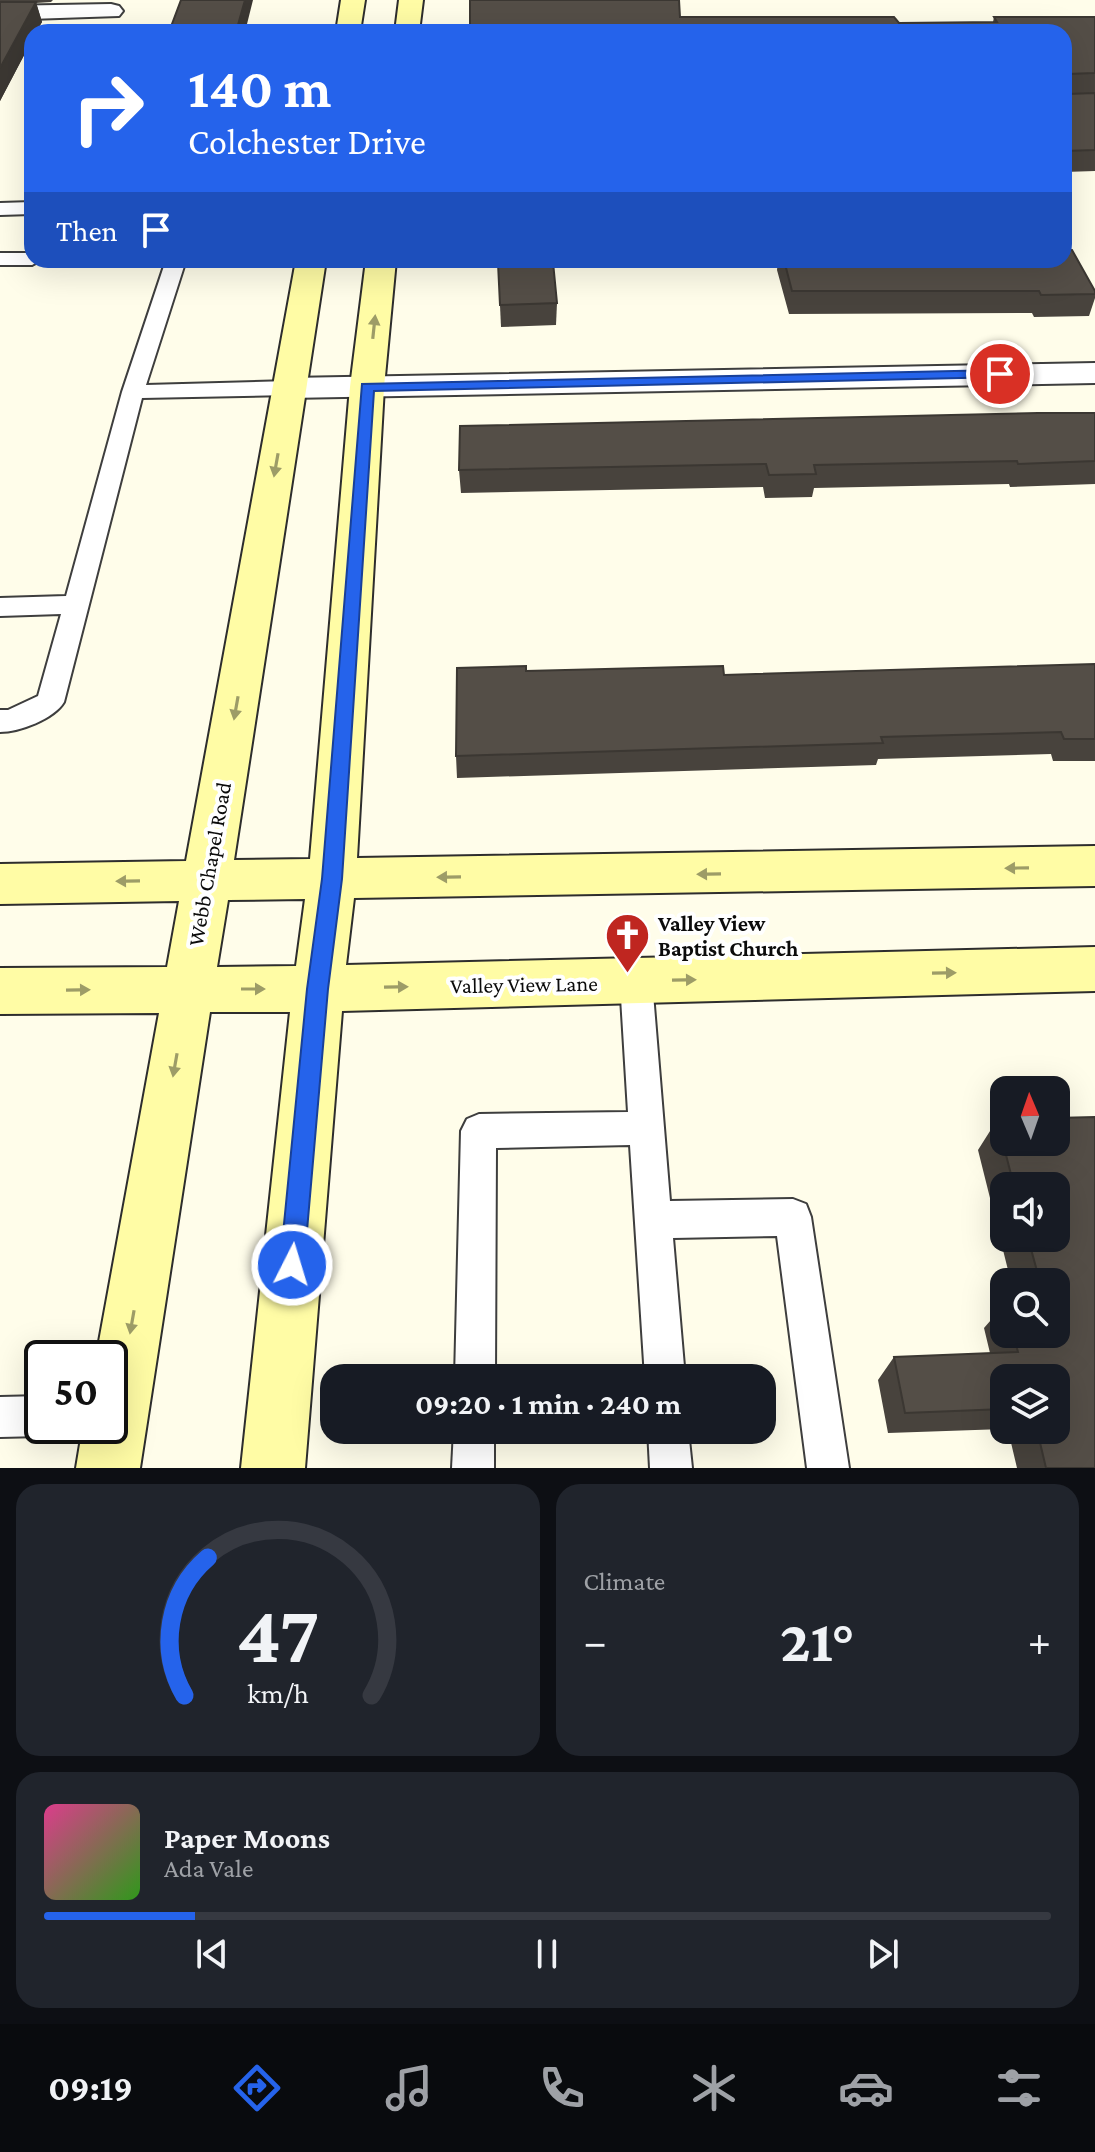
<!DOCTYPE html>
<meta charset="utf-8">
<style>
:root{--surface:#171b24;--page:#20242c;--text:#f1f3f6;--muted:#9ea1a6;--line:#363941;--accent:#2563eb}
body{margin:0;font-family:"Crimson Pro",serif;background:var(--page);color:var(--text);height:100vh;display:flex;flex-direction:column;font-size:30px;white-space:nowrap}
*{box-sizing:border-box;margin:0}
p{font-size:26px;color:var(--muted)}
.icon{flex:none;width:44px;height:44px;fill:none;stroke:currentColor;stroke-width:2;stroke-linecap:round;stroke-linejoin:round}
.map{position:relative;height:1468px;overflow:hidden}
.side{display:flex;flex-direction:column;gap:16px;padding:16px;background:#0d0f14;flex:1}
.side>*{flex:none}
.banner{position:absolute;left:24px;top:24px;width:1048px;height:244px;border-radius:24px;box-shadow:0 8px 32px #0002;background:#2563eb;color:#fff;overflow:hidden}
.needle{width:52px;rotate:358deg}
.buttons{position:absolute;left:990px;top:1076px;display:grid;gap:16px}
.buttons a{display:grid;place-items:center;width:80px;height:80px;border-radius:16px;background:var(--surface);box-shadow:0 8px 32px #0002;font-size:40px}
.speed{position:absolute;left:24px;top:1340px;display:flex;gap:16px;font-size:40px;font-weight:700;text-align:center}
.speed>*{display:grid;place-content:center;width:104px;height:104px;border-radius:50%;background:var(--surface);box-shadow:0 8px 32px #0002;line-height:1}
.speed .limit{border:4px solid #111;border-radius:12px;background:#fff;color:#111}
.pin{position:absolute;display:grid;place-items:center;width:68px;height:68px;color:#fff;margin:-34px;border:4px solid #fff;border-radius:50%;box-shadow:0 2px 8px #0007}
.me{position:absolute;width:88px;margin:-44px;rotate:5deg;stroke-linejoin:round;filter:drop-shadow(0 0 6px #0008)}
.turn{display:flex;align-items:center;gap:28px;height:168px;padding:0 32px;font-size:36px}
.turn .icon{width:104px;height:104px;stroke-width:2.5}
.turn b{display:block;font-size:56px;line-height:68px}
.then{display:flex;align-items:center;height:76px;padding:0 32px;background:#0003;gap:16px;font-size:30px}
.big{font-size:60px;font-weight:700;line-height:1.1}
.side .widget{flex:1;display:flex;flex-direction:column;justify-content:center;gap:12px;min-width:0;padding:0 28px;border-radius:24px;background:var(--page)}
.side .dial{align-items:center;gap:0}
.dial svg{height:208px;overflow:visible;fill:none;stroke:var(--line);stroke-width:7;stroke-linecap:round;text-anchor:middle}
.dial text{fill:var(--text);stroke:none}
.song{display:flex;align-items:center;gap:24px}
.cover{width:96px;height:96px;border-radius:12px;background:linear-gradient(135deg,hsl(330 70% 55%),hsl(110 70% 35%))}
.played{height:8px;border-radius:4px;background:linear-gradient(90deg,var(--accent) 15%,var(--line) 15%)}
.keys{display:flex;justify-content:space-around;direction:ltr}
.heat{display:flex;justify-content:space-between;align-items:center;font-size:44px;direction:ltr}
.side .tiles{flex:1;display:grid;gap:16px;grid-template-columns:1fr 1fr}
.widget:last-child{grid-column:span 2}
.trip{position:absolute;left:320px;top:1364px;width:456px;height:80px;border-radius:24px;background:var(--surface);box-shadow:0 8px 32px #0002;font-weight:700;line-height:80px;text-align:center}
.dock{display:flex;height:128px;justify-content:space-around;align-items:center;background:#090b0e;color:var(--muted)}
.dock .icon{width:56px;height:56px}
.dock .current{color:var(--accent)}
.dock b{font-size:36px;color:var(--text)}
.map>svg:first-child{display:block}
</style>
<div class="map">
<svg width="1095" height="1468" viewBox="0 0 1095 1468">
<rect width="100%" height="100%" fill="#fffdea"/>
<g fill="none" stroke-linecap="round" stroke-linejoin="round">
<defs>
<g id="lane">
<polygon points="32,202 32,214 0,215 0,203"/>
<polygon points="0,253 32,253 32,260 41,260 32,265 0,265"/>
<path d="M166,260H186L146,385L289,381L300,388L289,395L142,398L64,702C54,719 19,732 0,732V710H8L38,696L61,614L0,616V598L66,596L122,392Z"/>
<polygon points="636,967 647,971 652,981 670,1201 793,1199 806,1204 811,1217 849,1468 807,1468 777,1236 673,1238 685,1378 645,1378 630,1145 496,1148 495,1378 455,1378 461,1131 467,1119 479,1114 628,1112 620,981 625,971"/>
<polygon points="42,1396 42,1426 58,1426 56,1430 42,1436 0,1437 0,1397"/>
<polygon points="454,1430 494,1430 494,1468 452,1468"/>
<polygon points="648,1430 688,1430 692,1468 650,1468"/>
</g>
<g id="street">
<polygon points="111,4 119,6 123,11 119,16 0,20 0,6"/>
<polygon points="1095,363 1095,383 289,398 277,395 272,388 277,381 289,378"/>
</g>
<g id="secondary">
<polygon points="341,0 365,0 360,32 336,32"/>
<polygon points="399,0 423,0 419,32 395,32"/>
<path d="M296,260H326L234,860L310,859L350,387L366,260H396L384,387L357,858L1095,846V886L354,898L346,965L1095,947V991L342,1011L305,1468H241L290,1012H210L140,1468H76L83,1426H110V1358H96L159,1013L0,1014V968L167,967L179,901L0,904V864L186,861ZM305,899L296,966L217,967L228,900Z"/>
</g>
</defs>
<use href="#lane" stroke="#3e3e3e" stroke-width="4"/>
<use href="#street" stroke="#3e3e3e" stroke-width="4"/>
<use href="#secondary" stroke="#2d2d2d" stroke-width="4"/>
<use href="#lane" fill="#fff" fill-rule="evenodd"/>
<use href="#street" fill="#fff" fill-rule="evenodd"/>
<use href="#secondary" fill="#fffca5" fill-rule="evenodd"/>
</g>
<g fill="#48433d" fill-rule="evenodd">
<polygon points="0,0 53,0 51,2 36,3 42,22 36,32 32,32 32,40 0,101"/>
<polygon points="680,17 899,23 993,22 994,17 1095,17 1095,171 1064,172 1064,32"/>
<polygon points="778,260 1064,260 1095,291 1095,298 1089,316 1034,317 1032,313 789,314 777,270"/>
<polygon points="498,263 557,303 556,325 501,327"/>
<polygon points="1095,413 1095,484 1010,487 1009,484 814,488 812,497 765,498 763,487 461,493 459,470"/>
<polygon points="1095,664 1095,761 1053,761 1051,754 878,759 876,765 457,778 456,756 724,675"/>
<path d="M1095,1117V1468H1017L1008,1430H1056V1378H1004V1429L888,1433L878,1380L894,1357L990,1353L984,1328L1004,1305V1334H1056V1282H1011L978,1150L997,1120H1004V1142H1056V1118ZM1004,1186H1056V1238H1004Z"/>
</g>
<g fill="#3b3732">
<polygon points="245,0 253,0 245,32 236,32"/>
<polygon points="36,2 42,22 36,32 32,32 32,40 0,101 0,68"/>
</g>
<g fill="#544e47" stroke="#3b3732" stroke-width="2">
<polygon points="181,0 245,0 236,32 169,32"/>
<polygon points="470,0 679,0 680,17 894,17 899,23 997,22 994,17 1095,17 1095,73 1068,74 1068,94 1095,93 1095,150 1064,151 1064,32 470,32"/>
<polygon points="0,2 36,2 0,68"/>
<polygon points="1064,250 1072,250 1095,291 1095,294 1041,295 1039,291 792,291 784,260 1064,260"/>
<polygon points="553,262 557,303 500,305 498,263"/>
<polygon points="1038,413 1095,413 1095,461 1018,464 1017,461 814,465 816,474 769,475 766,464 459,470 460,426"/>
<polygon points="1095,664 1095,739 1064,739 1061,732 881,737 883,743 456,756 457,668 526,666 526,671 723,666 724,675"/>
<polygon points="1095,1117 1095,1468 1046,1468 1037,1430 1056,1430 1056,1378 1004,1378 1004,1409 905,1413 894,1357 1018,1352 1013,1334 1056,1334 1056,1282 1040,1282 1028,1238 1056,1238 1056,1186 1014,1186 997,1120 1004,1120 1004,1142 1056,1142 1056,1118"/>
</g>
<defs><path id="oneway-solid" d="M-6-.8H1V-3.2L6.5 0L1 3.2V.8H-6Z" transform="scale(2)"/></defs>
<g fill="#9d9c67">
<use href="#oneway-solid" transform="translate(374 327) rotate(-84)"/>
<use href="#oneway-solid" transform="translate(276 465) rotate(100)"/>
<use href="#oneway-solid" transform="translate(236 708) rotate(100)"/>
<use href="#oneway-solid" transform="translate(1017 868) rotate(179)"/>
<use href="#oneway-solid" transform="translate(709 874) rotate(179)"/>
<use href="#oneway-solid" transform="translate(449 877) rotate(179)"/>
<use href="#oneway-solid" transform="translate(128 881) rotate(179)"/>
<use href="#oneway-solid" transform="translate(944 973) rotate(-1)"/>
<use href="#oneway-solid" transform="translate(684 980) rotate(-1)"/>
<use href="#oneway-solid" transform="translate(396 987) rotate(-1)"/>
<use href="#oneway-solid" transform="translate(253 989)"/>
<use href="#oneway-solid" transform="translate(78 990) rotate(-1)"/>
<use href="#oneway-solid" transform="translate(175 1065) rotate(100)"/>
<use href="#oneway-solid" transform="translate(132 1322) rotate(100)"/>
</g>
<polygon fill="#2563eb" stroke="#184099" stroke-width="2" points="1000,370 1005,371 1005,377 374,391 342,879 328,989 304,1265 301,1274 292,1277 283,1274 280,1265 307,989 322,879 362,384"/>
<defs>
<symbol id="church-pin" viewBox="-11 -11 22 30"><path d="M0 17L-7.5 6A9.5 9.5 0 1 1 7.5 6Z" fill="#bf2620" stroke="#fff"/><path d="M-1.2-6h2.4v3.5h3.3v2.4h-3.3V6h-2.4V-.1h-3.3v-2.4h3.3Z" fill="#fff"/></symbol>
</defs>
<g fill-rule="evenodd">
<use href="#church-pin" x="602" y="910" width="51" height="69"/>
</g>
<g text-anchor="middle" stroke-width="8" stroke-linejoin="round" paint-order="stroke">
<g font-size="22" fill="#0b0b0b" stroke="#fff">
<text transform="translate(209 864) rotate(-80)" y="8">Webb Chapel Road</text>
<text transform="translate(524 984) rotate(-1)" y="8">Valley View Lane</text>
</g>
<g font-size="22" font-weight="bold" fill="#0b0b0b" stroke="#fff" text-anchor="start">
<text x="658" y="931">Valley View<tspan x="658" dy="25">Baptist Church</tspan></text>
</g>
</g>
</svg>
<div class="buttons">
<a><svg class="needle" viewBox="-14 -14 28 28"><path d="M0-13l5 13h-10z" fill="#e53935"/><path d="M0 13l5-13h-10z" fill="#9ea1a6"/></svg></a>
<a><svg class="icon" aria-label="sound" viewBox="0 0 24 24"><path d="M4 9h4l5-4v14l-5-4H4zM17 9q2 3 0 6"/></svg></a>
<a><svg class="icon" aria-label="search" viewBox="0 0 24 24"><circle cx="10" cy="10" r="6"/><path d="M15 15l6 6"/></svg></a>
<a><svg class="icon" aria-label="layers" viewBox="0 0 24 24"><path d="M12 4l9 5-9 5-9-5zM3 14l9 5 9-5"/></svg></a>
</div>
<div class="speed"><div class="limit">50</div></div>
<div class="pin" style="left:1000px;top:374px;background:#d93025"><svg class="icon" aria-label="arrive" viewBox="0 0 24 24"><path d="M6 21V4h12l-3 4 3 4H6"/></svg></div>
<svg class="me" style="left:292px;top:1265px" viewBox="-20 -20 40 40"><circle r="17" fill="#2563eb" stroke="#fff" stroke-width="3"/><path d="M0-11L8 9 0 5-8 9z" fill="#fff"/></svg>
<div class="trip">09:20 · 1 min · 240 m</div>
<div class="banner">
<div class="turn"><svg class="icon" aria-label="right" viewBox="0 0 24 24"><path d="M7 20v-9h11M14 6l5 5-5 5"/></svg><div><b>140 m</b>Colchester Drive</div></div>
<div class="then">Then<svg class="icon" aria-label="arrive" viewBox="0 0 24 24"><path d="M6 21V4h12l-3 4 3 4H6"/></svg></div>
</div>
</div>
<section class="side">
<div class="tiles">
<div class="widget dial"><svg viewBox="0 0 100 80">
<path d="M14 69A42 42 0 1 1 86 69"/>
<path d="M14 69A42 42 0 0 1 23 16" stroke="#2563eb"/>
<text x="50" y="56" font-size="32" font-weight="700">47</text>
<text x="50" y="72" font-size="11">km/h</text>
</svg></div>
<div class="widget"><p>Climate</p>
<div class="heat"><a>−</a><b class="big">21°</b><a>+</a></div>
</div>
<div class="widget">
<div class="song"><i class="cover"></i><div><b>Paper Moons</b><p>Ada Vale</p></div></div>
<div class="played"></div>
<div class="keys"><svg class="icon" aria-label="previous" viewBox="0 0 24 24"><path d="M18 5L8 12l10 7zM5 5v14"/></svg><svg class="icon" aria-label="pause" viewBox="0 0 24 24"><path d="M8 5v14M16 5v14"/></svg><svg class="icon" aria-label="next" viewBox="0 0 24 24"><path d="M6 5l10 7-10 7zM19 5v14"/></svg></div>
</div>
</div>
</section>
<nav class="dock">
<b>09:19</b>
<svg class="icon current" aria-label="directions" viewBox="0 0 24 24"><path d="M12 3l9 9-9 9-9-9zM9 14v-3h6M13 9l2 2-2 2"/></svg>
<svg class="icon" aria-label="music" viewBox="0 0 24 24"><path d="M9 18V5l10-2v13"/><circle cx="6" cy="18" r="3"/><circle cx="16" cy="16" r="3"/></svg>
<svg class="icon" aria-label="phone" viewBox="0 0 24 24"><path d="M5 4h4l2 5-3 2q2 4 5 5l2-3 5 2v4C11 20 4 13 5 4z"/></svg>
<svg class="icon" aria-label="climate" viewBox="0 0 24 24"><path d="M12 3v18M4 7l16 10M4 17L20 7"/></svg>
<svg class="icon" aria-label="car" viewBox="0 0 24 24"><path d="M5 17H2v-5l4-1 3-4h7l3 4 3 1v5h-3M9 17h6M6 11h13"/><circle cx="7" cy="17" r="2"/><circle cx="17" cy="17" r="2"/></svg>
<svg class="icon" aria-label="filters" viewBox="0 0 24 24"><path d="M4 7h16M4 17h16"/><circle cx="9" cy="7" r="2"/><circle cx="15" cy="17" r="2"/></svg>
</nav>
